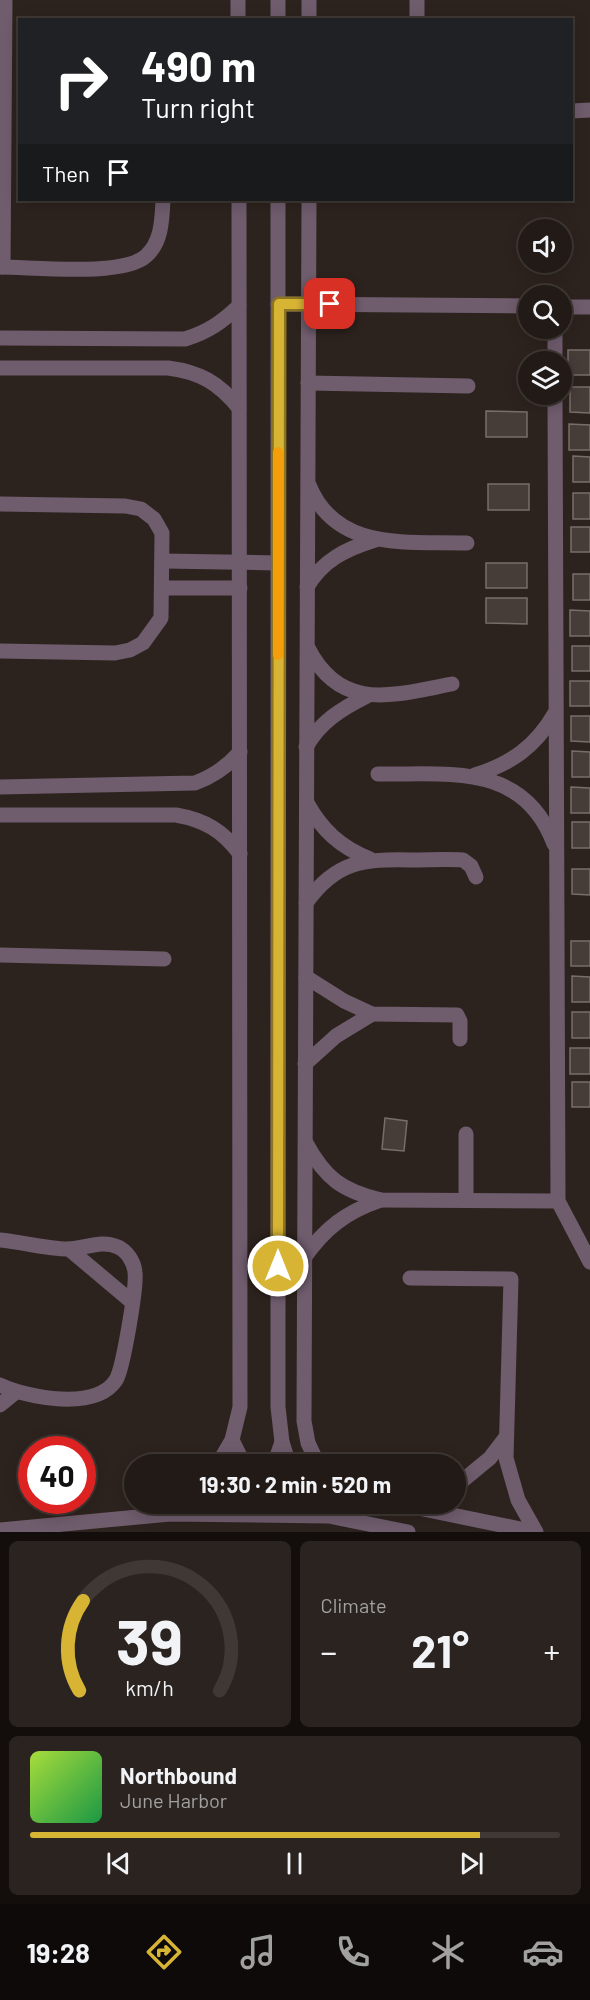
<!DOCTYPE html>
<meta charset="utf-8">
<style>
:root{--surface:#221a16;--page:#2a231f;--text:#f1f3f6;--muted:#a2a1a1;--line:#3f3835;--accent:#d7b434}
body{margin:0;font-family:Barlow,sans-serif;background:var(--page);color:var(--text);height:100vh;display:flex;flex-direction:column;font-size:22px;white-space:nowrap}
*{box-sizing:border-box;margin:0}
p{font-size:20px;color:var(--muted)}
.icon{flex:none;width:33px;height:33px;fill:none;stroke:currentColor;stroke-width:2;stroke-linecap:round;stroke-linejoin:round}
.map{position:relative;height:1532px;overflow:hidden}
.drawer{display:flex;flex-direction:column;gap:9px;padding:9px;background:#130e0c;flex:1}
.drawer>*{flex:none}
.banner{position:absolute;left:18px;top:18px;width:555px;height:183px;border-radius:0px;box-shadow:0 3px 15px #0003,0 0 0 2px var(--line);background:#202124;color:#fff;overflow:hidden}
.tools{position:absolute;left:518px;top:219px;display:grid;gap:12px}
.tools a{display:grid;place-items:center;width:54px;height:54px;border-radius:50%;background:var(--surface);box-shadow:0 3px 15px #0003,0 0 0 2px var(--line);font-size:30px}
.speed{position:absolute;left:18px;top:1436px;display:flex;gap:12px;font-size:30px;font-weight:700;text-align:center}
.speed>*{display:grid;place-content:center;width:78px;height:78px;border-radius:50%;background:var(--surface);box-shadow:0 3px 15px #0003,0 0 0 2px var(--line);line-height:1}
.speed .limit{border:9px solid #d22;background:#fff;color:#111}
.pin{position:absolute;display:grid;place-items:center;width:51px;height:51px;color:#fff;margin:-26px;border-radius:12px;box-shadow:0 3px 9px #0006}
.me{position:absolute;width:66px;margin:-33px;rotate:0deg;stroke-linejoin:round;filter:drop-shadow(0 0 4px #0008)}
.turn{display:flex;align-items:center;gap:21px;height:126px;padding:0 24px;font-size:27px}
.turn .icon{width:78px;height:78px;stroke-width:2.5}
.turn b{display:block;font-size:42px;line-height:51px}
.then{display:flex;align-items:center;height:57px;padding:0 24px;background:#0003;gap:12px;font-size:22px}
.big{font-size:45px;font-weight:700;line-height:1.1}
.drawer .tile{flex:1;display:flex;flex-direction:column;justify-content:center;gap:9px;min-width:0;padding:0 21px;border-radius:9px;background:var(--page)}
.drawer .dial{align-items:center;gap:0}
.dial svg{height:156px;overflow:visible;fill:none;stroke:var(--line);stroke-width:7;stroke-linecap:round;text-anchor:middle}
.dial text{fill:var(--text);stroke:none}
.song{display:flex;align-items:center;gap:18px}
.cover{width:72px;height:72px;border-radius:9px;background:linear-gradient(135deg,hsl(80 70% 55%),hsl(140 70% 35%))}
.played{height:6px;border-radius:3px;background:linear-gradient(90deg,var(--accent) 85%,var(--line) 85%)}
.keys{display:flex;justify-content:space-around;direction:ltr}
.heat{display:flex;justify-content:space-between;align-items:center;font-size:33px;direction:ltr}
.drawer .tiles{flex:1;display:grid;gap:9px;grid-template-columns:1fr 1fr}
.tile:last-child{grid-column:span 2}
.trip{position:absolute;left:124px;top:1454px;width:342px;height:60px;border-radius:30px;background:var(--surface);box-shadow:0 3px 15px #0003,0 0 0 2px var(--line);font-weight:700;line-height:60px;text-align:center}
.tabs{display:flex;height:96px;justify-content:space-around;align-items:center;background:#0e0a09;color:var(--muted)}
.tabs .icon{width:42px;height:42px}
.tabs .on{color:var(--accent)}
.tabs b{font-size:27px;color:var(--text)}
.map>svg:first-child{display:block}
</style>
<div class="map">
<svg width="590" height="1532" viewBox="0 0 590 1532">
<rect width="100%" height="100%" fill="#2d231e"/>
<g fill="#473d38" stroke="#796d68" stroke-width="1.5">
<rect x="568" y="350" width="22" height="25"/>
<polygon points="570,387 590,387 590,413 570,412"/>
<polygon points="486,411 527,412 527,437 486,437"/>
<polygon points="569,424 590,425 590,450 569,450"/>
<polygon points="573,456 590,457 590,482 573,482"/>
<rect x="488" y="484" width="41" height="26"/>
<rect x="573" y="493" width="17" height="26"/>
<rect x="571" y="527" width="19" height="25"/>
<rect x="486" y="563" width="41" height="25"/>
<rect x="573" y="574" width="17" height="26"/>
<polygon points="486,598 527,598 527,624 486,623"/>
<polygon points="570,610 590,611 590,636 570,636"/>
<rect x="572" y="646" width="18" height="25"/>
<rect x="570" y="681" width="20" height="25"/>
<polygon points="571,716 590,716 590,742 571,741"/>
<polygon points="572,751 590,752 590,777 572,777"/>
<polygon points="571,787 590,788 590,813 571,813"/>
<rect x="572" y="822" width="18" height="26"/>
<polygon points="572,869 590,869 590,895 572,894"/>
<rect x="571" y="941" width="19" height="25"/>
<polygon points="572,976 590,977 590,1002 572,1002"/>
<rect x="572" y="1012" width="18" height="26"/>
<rect x="570" y="1048" width="20" height="26"/>
<rect x="572" y="1082" width="18" height="25"/>
<polygon points="385,1118 407,1121 404,1151 382,1149"/>
</g>
<g fill="none" stroke-linecap="round" stroke-linejoin="round">
<g stroke="#6f5c6d" stroke-width="15">
<polyline points="238,0 238,20"/>
<polyline points="278,0 278,20"/>
<polyline points="309,0 309,20"/>
<polyline points="417,20 417,0"/>
<polyline points="572,111 590,110"/>
<polyline points="278,200 278,1407 282,1442 289,1464"/>
<polyline points="309,200 304,1421 308,1443 318,1464"/>
<path d="M0,267C34,267 123,277 146,256C162,242 162,219 163,200"/>
<polyline points="3,267 5,0"/>
<polyline points="278,304 528,306"/>
<polyline points="561,307 590,307"/>
<polyline points="555,328 555,362"/>
<path d="M0,338L185,339C208,332 222,322 239,306"/>
<path d="M0,368H168C200,372 219,383 239,408"/>
<polyline points="308,383 468,386"/>
<polyline points="555,394 558,1201 590,1262"/>
<path d="M309,485C336,552 407,541 467,543"/>
<polyline points="0,504 125,506 141,509 154,519 162,533 161,618 143,643 130,650 115,653 0,651"/>
<polyline points="162,561 278,563"/>
<path d="M307,587C323,560 346,549 375,540"/>
<polyline points="162,588 240,588"/>
<path d="M308,648C341,713 393,695 452,684"/>
<path d="M306,747C320,722 341,709 367,696"/>
<path d="M378,774C448,775 524,762 554,844"/>
<path d="M475,775C511,764 536,746 555,713"/>
<path d="M0,787L195,783C214,776 227,767 240,752"/>
<path d="M307,803C322,830 340,847 370,859"/>
<path d="M0,815H176C205,820 223,831 240,854"/>
<path d="M306,903C336,861 363,859 411,860C429,860 446,859 463,860L471,866L476,877"/>
<polyline points="0,955 164,959"/>
<polyline points="306,977 344,1001 372,1014 457,1015 460,1021 460,1039"/>
<polyline points="305,1064 336,1036 372,1014"/>
<polyline points="466,1134 466,1199"/>
<path d="M306,1143C325,1178 342,1191 381,1200L558,1201"/>
<path d="M0,1240C22,1242 46,1249 68,1249C85,1249 101,1239 118,1247C127,1251 134,1262 135,1272C137,1286 123,1369 116,1380C96,1411 28,1398 0,1385"/>
<polyline points="69,1249 132,1302"/>
<path d="M304,1258C325,1228 346,1212 381,1200"/>
<polyline points="410,1278 511,1279 506,1458 518,1500 536,1532"/>
<polyline points="0,1405 16,1392"/>
<polyline points="232,1440 244,1464"/>
<polyline points="218,1464 232,1440 240,1407 239,200"/>
<polyline points="270,1464 276,1459 282,1442"/>
<polyline points="456,1486 490,1458 506,1437"/>
<polyline points="394,1503 535,1532"/>
<polyline points="0,1530 170,1514 329,1516 408,1532"/>
</g>
</g>
<g fill="none" stroke-linecap="round" stroke-linejoin="round">
<defs>
<polyline id="route" points="278,1266 279,304 330,304"/>
</defs>
<use href="#route" stroke="#8c7522" stroke-width="15"/>
<use href="#route" stroke="#d7b434" stroke-width="10"/>
<polyline stroke="#f59e0b" stroke-width="10" points="278,655 278,452"/>
</g>
</svg>
<div class="tools">
<a><svg class="icon" aria-label="sound" viewBox="0 0 24 24"><path d="M4 9h4l5-4v14l-5-4H4zM17 9q2 3 0 6"/></svg></a>
<a><svg class="icon" aria-label="search" viewBox="0 0 24 24"><circle cx="10" cy="10" r="6"/><path d="M15 15l6 6"/></svg></a>
<a><svg class="icon" aria-label="layers" viewBox="0 0 24 24"><path d="M12 4l9 5-9 5-9-5zM3 14l9 5 9-5"/></svg></a>
</div>
<div class="speed"><div class="limit">40</div></div>
<div class="pin" style="left:330px;top:304px;background:#d93025"><svg class="icon" aria-label="arrive" viewBox="0 0 24 24"><path d="M6 21V4h12l-3 4 3 4H6"/></svg></div>
<svg class="me" style="left:278px;top:1266px" viewBox="-20 -20 40 40"><circle r="17" fill="#d7b434" stroke="#fff" stroke-width="3"/><path d="M0-11L8 9 0 5-8 9z" fill="#fff"/></svg>
<div class="trip">19:30 · 2 min · 520 m</div>
<div class="banner">
<div class="turn"><svg class="icon" aria-label="right" viewBox="0 0 24 24"><path d="M7 20v-9h11M14 6l5 5-5 5"/></svg><div><b>490 m</b>Turn right</div></div>
<div class="then">Then<svg class="icon" aria-label="arrive" viewBox="0 0 24 24"><path d="M6 21V4h12l-3 4 3 4H6"/></svg></div>
</div>
</div>
<section class="drawer">
<div class="tiles">
<div class="tile dial"><svg viewBox="0 0 100 80">
<path d="M14 69A42 42 0 1 1 86 69"/>
<path d="M14 69A42 42 0 0 1 16 23" stroke="#d7b434"/>
<text x="50" y="56" font-size="32" font-weight="700">39</text>
<text x="50" y="72" font-size="11">km/h</text>
</svg></div>
<div class="tile"><p>Climate</p>
<div class="heat"><a>−</a><b class="big">21°</b><a>+</a></div>
</div>
<div class="tile">
<div class="song"><i class="cover"></i><div><b>Northbound</b><p>June Harbor</p></div></div>
<div class="played"></div>
<div class="keys"><svg class="icon" aria-label="previous" viewBox="0 0 24 24"><path d="M18 5L8 12l10 7zM5 5v14"/></svg><svg class="icon" aria-label="pause" viewBox="0 0 24 24"><path d="M8 5v14M16 5v14"/></svg><svg class="icon" aria-label="next" viewBox="0 0 24 24"><path d="M6 5l10 7-10 7zM19 5v14"/></svg></div>
</div>
</div>
</section>
<nav class="tabs">
<b>19:28</b>
<svg class="icon on" aria-label="directions" viewBox="0 0 24 24"><path d="M12 3l9 9-9 9-9-9zM9 14v-3h6M13 9l2 2-2 2"/></svg>
<svg class="icon" aria-label="music" viewBox="0 0 24 24"><path d="M9 18V5l10-2v13"/><circle cx="6" cy="18" r="3"/><circle cx="16" cy="16" r="3"/></svg>
<svg class="icon" aria-label="phone" viewBox="0 0 24 24"><path d="M5 4h4l2 5-3 2q2 4 5 5l2-3 5 2v4C11 20 4 13 5 4z"/></svg>
<svg class="icon" aria-label="climate" viewBox="0 0 24 24"><path d="M12 3v18M4 7l16 10M4 17L20 7"/></svg>
<svg class="icon" aria-label="car" viewBox="0 0 24 24"><path d="M5 17H2v-5l4-1 3-4h7l3 4 3 1v5h-3M9 17h6M6 11h13"/><circle cx="7" cy="17" r="2"/><circle cx="17" cy="17" r="2"/></svg>
</nav>
